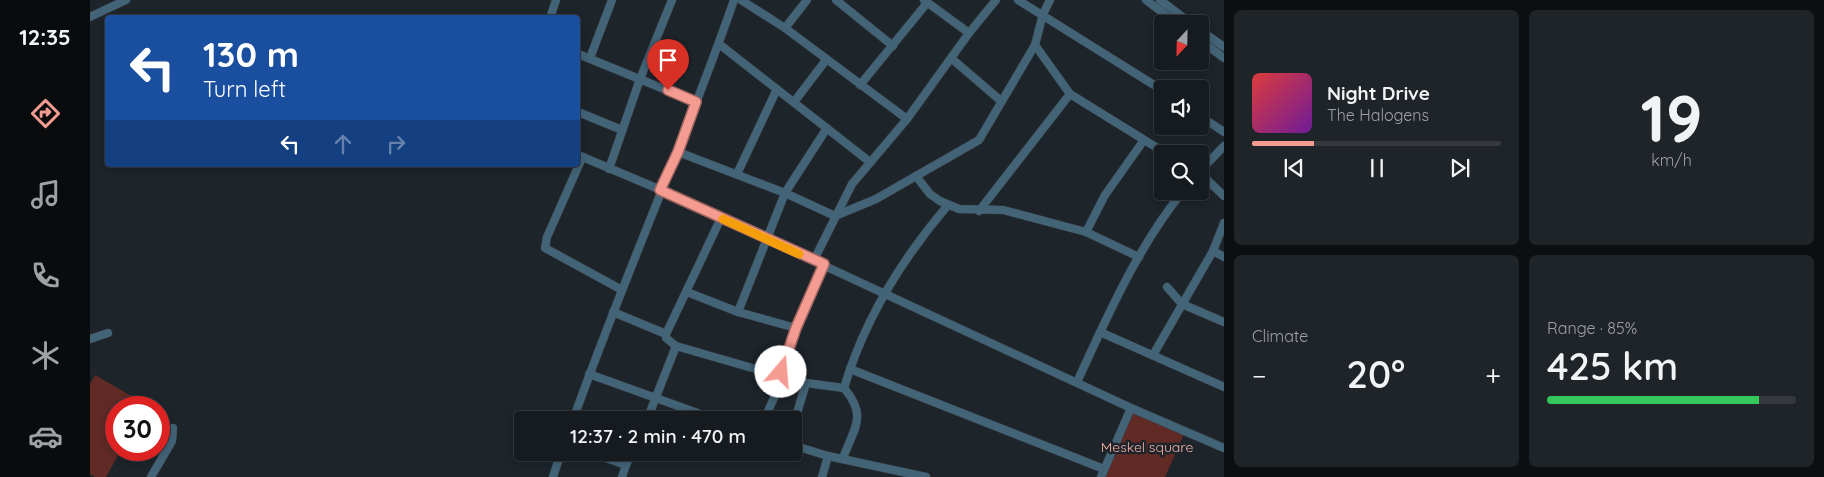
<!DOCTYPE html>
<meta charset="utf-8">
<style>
:root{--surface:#161b20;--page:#1f2429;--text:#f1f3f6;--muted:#9ea1a5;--line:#35393e;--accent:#f59c92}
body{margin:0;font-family:Quicksand,sans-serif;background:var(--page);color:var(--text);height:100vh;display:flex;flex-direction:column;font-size:19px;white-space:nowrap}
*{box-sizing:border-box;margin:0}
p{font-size:16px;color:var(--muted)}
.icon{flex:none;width:28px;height:28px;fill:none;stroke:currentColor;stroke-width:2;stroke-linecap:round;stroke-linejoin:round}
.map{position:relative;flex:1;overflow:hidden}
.details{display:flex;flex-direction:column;gap:10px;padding:10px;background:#0c0f12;width:600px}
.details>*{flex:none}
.top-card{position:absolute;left:15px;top:15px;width:475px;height:152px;border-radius:5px;box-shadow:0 2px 8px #0003,0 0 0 1px var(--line);background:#1a4fa0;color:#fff;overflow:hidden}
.needle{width:32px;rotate:202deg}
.fabs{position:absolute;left:1064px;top:15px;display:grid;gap:10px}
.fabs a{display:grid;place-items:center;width:55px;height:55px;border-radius:5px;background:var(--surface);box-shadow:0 2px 8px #0003,0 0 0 1px var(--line);font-size:25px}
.speed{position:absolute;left:15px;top:396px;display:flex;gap:10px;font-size:25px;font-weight:700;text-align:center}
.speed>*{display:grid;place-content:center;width:65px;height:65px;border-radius:50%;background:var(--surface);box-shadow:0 2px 8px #0003,0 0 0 1px var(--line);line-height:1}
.speed .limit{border:8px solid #d22;background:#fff;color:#111}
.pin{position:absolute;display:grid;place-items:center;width:42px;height:42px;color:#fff;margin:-51px -21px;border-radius:50% 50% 50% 0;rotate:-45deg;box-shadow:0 0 5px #0007}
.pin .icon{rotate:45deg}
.me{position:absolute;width:55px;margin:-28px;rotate:18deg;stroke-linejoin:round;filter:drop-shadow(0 0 4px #0008)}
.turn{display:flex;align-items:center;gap:18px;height:105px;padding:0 15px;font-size:22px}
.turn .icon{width:65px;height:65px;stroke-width:2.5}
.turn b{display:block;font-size:35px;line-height:42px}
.lanes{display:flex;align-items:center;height:48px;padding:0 15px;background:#0003;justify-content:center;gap:25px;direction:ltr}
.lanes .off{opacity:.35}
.big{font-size:38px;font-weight:600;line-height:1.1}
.details .tile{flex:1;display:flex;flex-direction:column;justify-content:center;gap:8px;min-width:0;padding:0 18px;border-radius:8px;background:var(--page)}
.details .dial{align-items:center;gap:0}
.dial b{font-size:65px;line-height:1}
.song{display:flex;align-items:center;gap:15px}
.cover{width:60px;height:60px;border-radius:8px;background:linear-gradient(135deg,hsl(0 70% 55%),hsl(280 70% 35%))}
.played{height:5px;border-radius:2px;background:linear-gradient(90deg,var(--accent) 25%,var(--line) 25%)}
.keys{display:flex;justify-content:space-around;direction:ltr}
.heat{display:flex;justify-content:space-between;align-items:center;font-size:28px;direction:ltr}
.charge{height:8px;border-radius:4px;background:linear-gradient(90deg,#34c759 85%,var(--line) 0)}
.details .tiles{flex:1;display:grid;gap:10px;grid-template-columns:repeat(2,1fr)}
.trip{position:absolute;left:424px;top:411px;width:288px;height:50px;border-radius:5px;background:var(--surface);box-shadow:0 2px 8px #0003,0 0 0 1px var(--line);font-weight:600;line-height:50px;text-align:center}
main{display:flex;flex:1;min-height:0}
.tab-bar{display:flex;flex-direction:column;width:90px;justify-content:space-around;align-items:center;background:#090b0d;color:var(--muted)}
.tab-bar .icon{width:35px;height:35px}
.tab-bar .selected{color:var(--accent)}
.tab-bar b{font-size:22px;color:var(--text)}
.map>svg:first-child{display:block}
</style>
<main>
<nav class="tab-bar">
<b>12:35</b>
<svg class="icon selected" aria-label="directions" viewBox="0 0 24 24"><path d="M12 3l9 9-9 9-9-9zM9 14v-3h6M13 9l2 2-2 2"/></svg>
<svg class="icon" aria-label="music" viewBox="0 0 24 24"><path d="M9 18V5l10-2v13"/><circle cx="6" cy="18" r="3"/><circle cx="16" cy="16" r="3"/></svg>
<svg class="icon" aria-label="phone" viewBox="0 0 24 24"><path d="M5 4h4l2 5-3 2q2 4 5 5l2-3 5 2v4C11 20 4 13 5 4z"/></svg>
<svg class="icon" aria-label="climate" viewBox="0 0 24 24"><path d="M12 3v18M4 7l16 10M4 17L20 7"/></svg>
<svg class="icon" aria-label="car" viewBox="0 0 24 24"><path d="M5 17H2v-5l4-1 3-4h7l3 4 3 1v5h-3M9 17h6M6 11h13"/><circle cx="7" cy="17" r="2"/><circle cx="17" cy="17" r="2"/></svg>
</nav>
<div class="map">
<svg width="1134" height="477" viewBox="0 0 1134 477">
<rect width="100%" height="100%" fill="#1d242a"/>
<g fill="#612a25">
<polygon points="5,375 57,405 55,407 26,408 26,450 31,450 16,477 5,477 0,474 0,384"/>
<polygon points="1043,408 1095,432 1075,477 1010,477"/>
</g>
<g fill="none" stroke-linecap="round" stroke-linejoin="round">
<defs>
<g id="minor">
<polyline points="651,0 695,28 817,119"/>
<polyline points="746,0 803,46"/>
<polyline points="834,0 879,33"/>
<polyline points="928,0 1072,90"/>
<polyline points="1056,0 1088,24"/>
<polyline points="1070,0 1102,24"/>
<polyline points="0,17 36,0"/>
<polyline points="460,18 466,0"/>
<polyline points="695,28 717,0"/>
<polyline points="1110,30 1134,47"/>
<polyline points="1110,40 1134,58"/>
<polyline points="629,44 780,162"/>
<polyline points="945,45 980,94 1077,154"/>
<polyline points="488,54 606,102"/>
<polyline points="500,58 522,0"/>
<polyline points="861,58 911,101"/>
<polyline points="770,85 837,3"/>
<polyline points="704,102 736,60"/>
<polyline points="488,112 532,130"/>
<polyline points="1110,116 1134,132"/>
<polyline points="588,152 695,193 745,216 786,199 889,140 945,45 953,14 960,0"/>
<polyline points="488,155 571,190 1041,408 1134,448"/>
<polyline points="492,158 457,237 455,248 532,290"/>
<polyline points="519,169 550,79 582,0"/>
<polyline points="1110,171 1134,146"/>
<polyline points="1110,173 1134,196"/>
<polyline points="647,174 687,89"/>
<polyline points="826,176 840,194 850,201 869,209 913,210 996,232 1049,257"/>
<polyline points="889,211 980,94"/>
<polyline points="996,232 1015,195 1054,140"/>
<polyline points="1123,251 1134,257"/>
<polyline points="724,260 762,184 817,119 879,33 906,0"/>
<polyline points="1077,287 1092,304 1134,322"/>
<polyline points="597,292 648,312 706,328"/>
<polyline points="523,312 576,334"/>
<polyline points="648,312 695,193 737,128"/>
<polyline points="1010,332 1134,387"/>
<polyline points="0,339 18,333"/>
<polyline points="586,346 690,376"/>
<polyline points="1063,355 1123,251 1134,223"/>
<polyline points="760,369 1014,469"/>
<path d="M691,372L716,383L754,388C778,416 764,428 753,458"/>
<polyline points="499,374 627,420"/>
<path d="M987,382C1017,317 1047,248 1093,191"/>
<path d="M754,388C774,320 812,259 858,205"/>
<polyline points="687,391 716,383"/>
<path d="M483,420C533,279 595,142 644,0"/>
<polyline points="557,420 586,346 576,338 576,334 631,218"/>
<polyline points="674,420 687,391 706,328 734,265"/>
<polyline points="702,430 716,383"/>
<polyline points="702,445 738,456 836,477"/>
<polyline points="499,452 536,465 542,452"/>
<polyline points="61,477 82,441 83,428"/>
<polyline points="463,477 471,452"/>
<polyline points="532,477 536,465"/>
<polyline points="732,477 738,456"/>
<polyline points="1011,477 1041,408"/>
</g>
</defs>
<use href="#minor" stroke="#373e44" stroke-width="9"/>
<use href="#minor" stroke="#436377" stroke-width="8"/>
</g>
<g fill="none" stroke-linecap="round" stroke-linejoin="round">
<defs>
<polyline id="route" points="578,90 606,102 588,152 570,190 734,264 706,328 691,372"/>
</defs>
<use href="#route" stroke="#9f655f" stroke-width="12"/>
<use href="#route" stroke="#f59c92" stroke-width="9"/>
<polyline stroke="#f59e0b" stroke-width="9" points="633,219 709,254"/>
</g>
<g text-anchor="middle" stroke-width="5" stroke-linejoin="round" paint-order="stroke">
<g font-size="14" fill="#f9b2a9" stroke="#1d242a">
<text x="1057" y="452">Meskel square</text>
</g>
</g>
</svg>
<div class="fabs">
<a><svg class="needle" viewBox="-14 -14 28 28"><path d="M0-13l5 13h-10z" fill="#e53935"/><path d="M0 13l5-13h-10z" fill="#9ea1a5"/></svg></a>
<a><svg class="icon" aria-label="sound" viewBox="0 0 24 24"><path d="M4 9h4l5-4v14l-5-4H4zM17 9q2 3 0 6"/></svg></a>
<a><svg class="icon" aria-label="search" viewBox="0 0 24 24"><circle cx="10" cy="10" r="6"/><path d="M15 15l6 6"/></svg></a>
</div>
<div class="speed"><div class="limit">30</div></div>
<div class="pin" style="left:578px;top:90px;background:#d93025"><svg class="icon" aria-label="arrive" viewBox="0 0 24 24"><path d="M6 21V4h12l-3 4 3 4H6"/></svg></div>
<svg class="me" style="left:691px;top:372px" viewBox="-20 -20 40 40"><circle r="19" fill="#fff"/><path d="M0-13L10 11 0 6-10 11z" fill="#f59c92"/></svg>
<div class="trip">12:37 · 2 min · 470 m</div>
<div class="top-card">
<div class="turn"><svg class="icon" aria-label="left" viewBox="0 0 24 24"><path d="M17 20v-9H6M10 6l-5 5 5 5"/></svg><div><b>130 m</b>Turn left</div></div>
<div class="lanes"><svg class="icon" aria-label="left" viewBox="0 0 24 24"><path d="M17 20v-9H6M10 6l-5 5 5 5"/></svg><svg class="icon off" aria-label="ahead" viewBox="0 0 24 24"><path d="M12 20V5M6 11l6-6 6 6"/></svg><svg class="icon off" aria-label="right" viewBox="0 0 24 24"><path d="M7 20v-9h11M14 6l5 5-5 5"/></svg></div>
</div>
</div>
<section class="details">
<div class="tiles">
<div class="tile">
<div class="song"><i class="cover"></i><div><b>Night Drive</b><p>The Halogens</p></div></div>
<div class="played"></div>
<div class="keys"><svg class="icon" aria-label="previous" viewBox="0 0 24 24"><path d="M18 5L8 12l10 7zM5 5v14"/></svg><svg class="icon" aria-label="pause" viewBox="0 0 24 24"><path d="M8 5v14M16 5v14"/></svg><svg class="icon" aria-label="next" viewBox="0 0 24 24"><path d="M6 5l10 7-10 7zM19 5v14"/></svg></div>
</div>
<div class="tile dial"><b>19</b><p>km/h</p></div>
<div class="tile"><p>Climate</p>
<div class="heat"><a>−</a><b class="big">20°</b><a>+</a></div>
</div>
<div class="tile"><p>Range · 85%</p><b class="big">425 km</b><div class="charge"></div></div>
</div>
</section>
</main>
